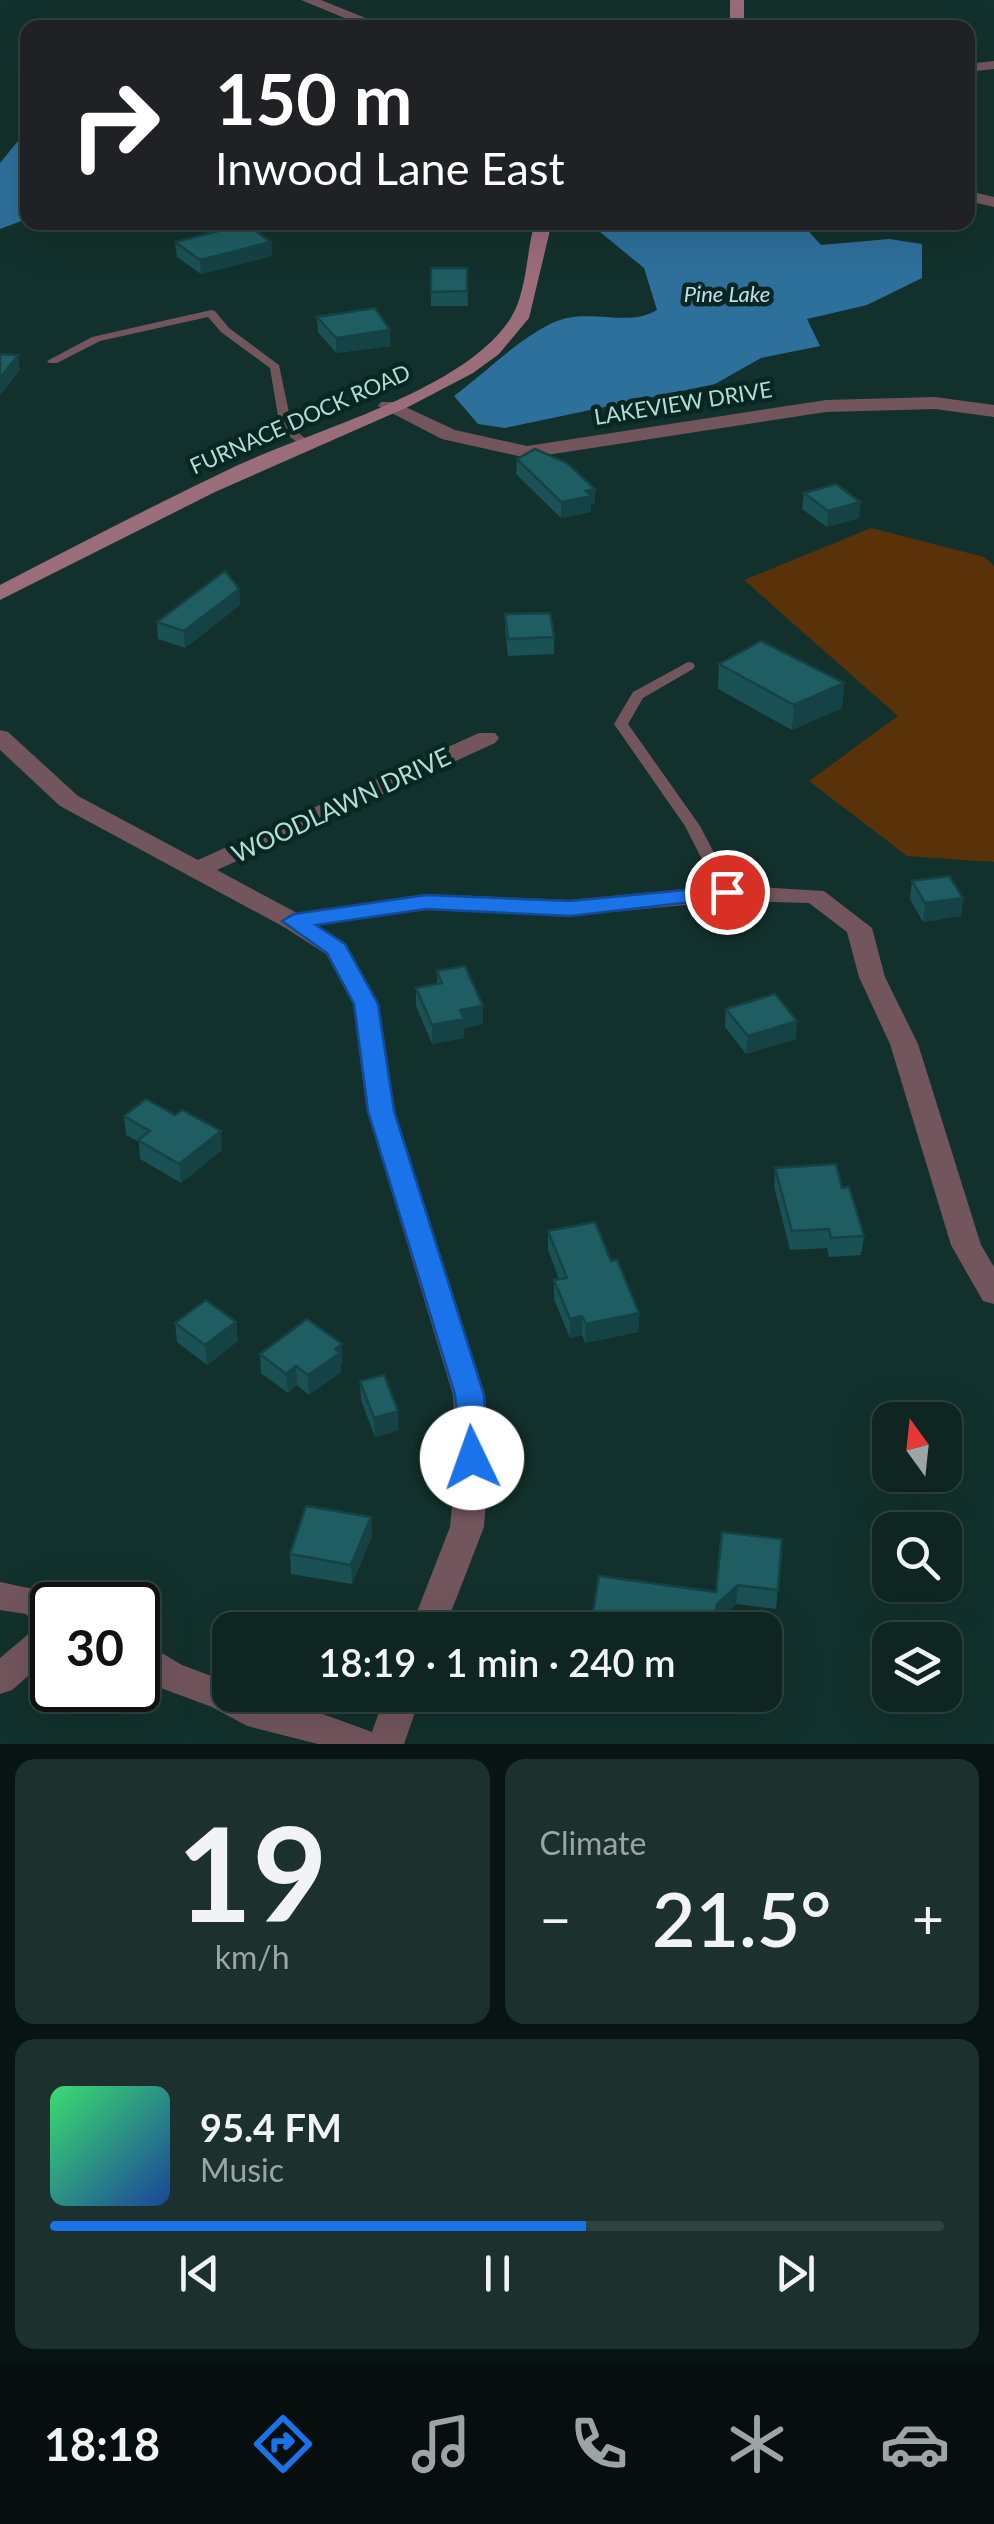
<!DOCTYPE html>
<meta charset="utf-8">
<style>
:root{--surface:#0e2521;--page:#1c312e;--text:#f1f3f6;--muted:#9ba5a5;--line:#2e423f;--accent:#1a73e8}
body{margin:0;font-family:Lato,sans-serif;background:var(--page);color:var(--text);height:100vh;display:flex;flex-direction:column;font-size:38px;white-space:nowrap}
*{box-sizing:border-box;margin:0}
p{font-size:32px;color:var(--muted)}
.icon{flex:none;width:55px;height:55px;fill:none;stroke:currentColor;stroke-width:2;stroke-linecap:round;stroke-linejoin:round}
.map{position:relative;height:1744px;overflow:hidden}
.panel{display:flex;flex-direction:column;gap:15px;padding:15px;background:#081412;flex:1}
.panel>*{flex:none}
.top-card{position:absolute;left:20px;top:20px;width:955px;height:210px;border-radius:20px;box-shadow:0 10px 40px #0002,0 0 0 2px var(--line);background:#202124;color:#fff;overflow:hidden}
.needle{width:65px;rotate:345deg}
.tools{position:absolute;left:872px;top:1402px;display:grid;gap:20px}
.tools a{display:grid;place-items:center;width:90px;height:90px;border-radius:20px;background:var(--surface);box-shadow:0 10px 40px #0002,0 0 0 2px var(--line);font-size:50px}
.speed{position:absolute;left:30px;top:1582px;display:flex;gap:20px;font-size:50px;font-weight:700;text-align:center}
.speed>*{display:grid;place-content:center;width:130px;height:130px;border-radius:50%;background:var(--surface);box-shadow:0 10px 40px #0002,0 0 0 2px var(--line);line-height:1}
.speed .limit{border:5px solid #111;border-radius:15px;background:#fff;color:#111}
.pin{position:absolute;display:grid;place-items:center;width:85px;height:85px;color:#fff;margin:-42px;border:5px solid #fff;border-radius:50%;box-shadow:0 2px 10px #0007}
.me{position:absolute;width:110px;margin:-55px;rotate:357deg;stroke-linejoin:round;filter:drop-shadow(0 0 8px #0008)}
.turn{display:flex;align-items:center;gap:35px;height:210px;padding:0 30px;font-size:45px}
.turn .icon{width:130px;height:130px;stroke-width:2.5}
.turn b{display:block;font-size:70px;line-height:85px}
.big{font-size:75px;font-weight:600;line-height:1.1}
.panel .widget{flex:1;display:flex;flex-direction:column;justify-content:center;gap:15px;min-width:0;padding:0 35px;border-radius:20px;background:var(--page)}
.panel .dial{align-items:center;gap:0}
.dial b{font-size:130px;line-height:1}
.song{display:flex;align-items:center;gap:30px}
.cover{width:120px;height:120px;border-radius:15px;background:linear-gradient(135deg,hsl(140 70% 55%),hsl(220 70% 35%))}
.played{height:10px;border-radius:5px;background:linear-gradient(90deg,var(--accent) 60%,var(--line) 60%)}
.keys{display:flex;justify-content:space-around;direction:ltr}
.heat{display:flex;justify-content:space-between;align-items:center;font-size:55px;direction:ltr}
.panel .tiles{flex:1;display:grid;gap:15px;grid-template-columns:1fr 1fr}
.widget:last-child{grid-column:span 2}
.trip{position:absolute;left:212px;top:1612px;width:570px;height:100px;border-radius:20px;background:var(--surface);box-shadow:0 10px 40px #0002,0 0 0 2px var(--line);font-weight:600;line-height:100px;text-align:center}
.tab-bar{display:flex;height:160px;justify-content:space-around;align-items:center;background:#060f0d;color:var(--muted)}
.tab-bar .icon{width:70px;height:70px}
.tab-bar .current{color:var(--accent)}
.tab-bar b{font-size:45px;color:var(--text)}
.map>svg:first-child{display:block}
</style>
<div class="map">
<svg width="994" height="1744" viewBox="0 0 994 1744">
<rect width="100%" height="100%" fill="#13312c"/>
<polygon fill="#593209" points="871,528 984,557 994,566 994,862 907,856 809,781 898,716 744,580"/>
<g fill="#2e709c">
<polygon points="27,130 27,219 0,229 0,163"/>
<path d="M589,223H801L821,245L889,239L922,244V278L867,305L807,319L820,346L761,358L715,384L505,428L478,424L454,396C485,373 516,341 550,324C588,305 626,329 657,310L644,268Z"/>
</g>
<g fill="none" stroke-linecap="round" stroke-linejoin="round">
<g fill="#73555d" fill-rule="evenodd">
<polygon points="211,310 215,311 229,328 279,365 292,427 308,441 308,445 300,445 280,428 270,368 221,332 208,317 100,341 57,363 49,363 47,361 92,337"/>
<polygon points="688,662 693,663 695,666 693,669 643,698 628,724 700,826 735,893 727,898 719,893 685,826 614,724 633,692"/>
</g>
<g fill="#73555d" fill-rule="evenodd">
<polygon points="301,0 321,0 390,28 369,28"/>
<polygon points="994,61 994,69 968,72 968,64"/>
<polygon points="968,191 994,197 994,207 968,201"/>
<polygon points="935,397 994,405 994,417 935,409 826,412 527,458 442,439 378,406 381,402 395,402 455,430 527,446 826,400"/>
<polygon points="0,730 8,732 78,796 198,860 479,733 495,733 499,738 495,743 217,870 297,913 426,894 570,900 727,885 824,891 872,928 885,977 918,1044 981,1245 994,1267 994,1304 983,1301 951,1245 890,1044 859,977 847,932 809,903 727,901 570,916 426,910 317,925 345,943 379,1004 395,1111 485,1395 489,1458 484,1527 444,1630 410,1630 450,1527 457,1458 453,1395 367,1111 353,1004 326,954 284,927 60,806 0,750"/>
<polygon points="0,1582 47,1592 61,1605 52,1605 52,1655 12,1690 0,1694 0,1658 38,1626 26,1614 0,1610"/>
<path d="M138,1639L182,1665L230,1683V1695C278,1695 327,1716 372,1732L385,1695H421L404,1744H318L247,1726L212,1707L158,1687L138,1673Z"/>
</g>
<g fill="#9b6c79" fill-rule="evenodd">
<rect x="730" y="0" width="14" height="28"/>
<path d="M535,222H552L529,318L499,354L473,373L410,406L215,492L0,600V585C79,544 158,503 238,465C315,430 456,392 506,325C528,297 525,255 535,222Z"/>
</g>
</g>
<g fill="#1a5154">
<polygon points="175,242 271,242 272,256 201,274 177,257"/>
<polygon points="431,268 467,268 468,306 431,306"/>
<polygon points="317,317 391,346 336,353 318,332"/>
<polygon points="517,459 595,489 595,504 591,505 591,512 561,518 516,474"/>
<polygon points="804,493 860,502 859,518 827,527 802,509"/>
<polygon points="239,589 240,605 185,648 158,639 157,622"/>
<polygon points="505,614 554,637 554,654 508,656 505,631"/>
<polygon points="719,664 844,683 842,708 792,730 718,689"/>
<polygon points="912,881 963,898 961,916 923,922 910,899"/>
<polygon points="437,971 483,1006 483,1024 464,1028 464,1038 432,1044 416,1006 416,988 437,984"/>
<polygon points="726,1009 796,1039 746,1054 725,1027"/>
<polygon points="124,1116 222,1150 181,1183 140,1159 139,1142 126,1135"/>
<polygon points="775,1168 842,1188 864,1236 861,1255 829,1257 827,1248 790,1250 774,1186"/>
<polygon points="548,1231 611,1261 639,1313 638,1332 585,1343 582,1335 570,1338 554,1299 554,1280 559,1279 548,1250"/>
<polygon points="236,1322 238,1341 207,1365 177,1342 175,1323"/>
<polygon points="260,1354 343,1363 340,1365 341,1372 309,1395 297,1385 288,1393 261,1373"/>
<polygon points="360,1381 399,1430 375,1437 361,1400"/>
<polygon points="371,1517 372,1536 352,1584 291,1574 290,1554"/>
<polygon points="782,1539 776,1609 736,1604 715,1623 714,1630 590,1630 716,1592"/>
</g>
<g fill="#154245">
<polygon points="271,242 272,256 201,274 200,260"/>
<polygon points="390,330 391,346 336,353 336,338"/>
<polygon points="18,355 20,370 0,396 0,378"/>
<polygon points="595,489 595,504 591,505 591,512 561,518 561,502"/>
<polygon points="860,502 859,518 827,527 828,511"/>
<polygon points="239,589 240,605 185,648 184,631"/>
<polygon points="844,683 842,708 792,730 794,705"/>
<polygon points="963,898 961,916 923,922 925,903"/>
<polygon points="483,1006 483,1024 464,1028 464,1038 432,1044 432,1025 460,1010"/>
<polygon points="797,1021 796,1039 746,1054 748,1036"/>
<polygon points="221,1131 222,1150 181,1183 179,1164"/>
<polygon points="639,1313 638,1332 585,1343 586,1324"/>
<polygon points="582,1316 582,1335 570,1338 570,1319"/>
<polygon points="236,1322 238,1341 207,1365 205,1345"/>
<polygon points="342,1344 343,1363 340,1365 341,1372 309,1395 308,1375"/>
<polygon points="296,1366 297,1385 288,1393 286,1374"/>
<polygon points="398,1411 399,1430 375,1437 374,1418"/>
<polygon points="371,1517 372,1536 352,1584 351,1565"/>
<polygon points="738,1585 736,1604 715,1623 714,1630 717,1604"/>
</g>
<g fill="#1e5e62" stroke="#154245" stroke-width="2.5">
<polygon points="246,224 271,242 200,260 175,242"/>
<polygon points="431,268 467,268 467,291 431,292"/>
<polygon points="375,308 390,330 336,338 317,317"/>
<polygon points="0,354 18,355 0,378"/>
<polygon points="535,449 567,463 595,489 586,491 592,496 561,502 517,459"/>
<polygon points="836,484 860,502 828,511 804,493"/>
<polygon points="225,571 239,589 184,631 157,622"/>
<polygon points="550,613 554,637 508,639 505,614"/>
<polygon points="761,641 844,683 794,705 719,664"/>
<polygon points="949,876 963,898 925,903 912,881"/>
<polygon points="465,966 483,1006 460,1010 464,1019 432,1025 416,988 442,983 437,971"/>
<polygon points="775,994 797,1021 748,1036 726,1009"/>
<polygon points="146,1099 175,1115 182,1110 221,1131 179,1164 138,1140 150,1131 124,1116"/>
<polygon points="836,1164 842,1188 849,1187 864,1236 831,1238 829,1229 792,1231 775,1168"/>
<polygon points="595,1222 611,1261 617,1260 639,1313 586,1324 582,1316 570,1319 554,1280 567,1278 548,1231"/>
<polygon points="206,1300 236,1322 205,1345 175,1323"/>
<polygon points="307,1319 342,1344 335,1349 340,1353 308,1375 296,1366 286,1374 260,1354"/>
<polygon points="384,1375 398,1411 374,1418 360,1381"/>
<polygon points="306,1506 371,1517 351,1565 290,1554"/>
<polygon points="722,1532 782,1539 778,1590 738,1585 717,1604 714,1629 654,1622 653,1630 590,1630 599,1576 716,1592"/>
</g>
<polygon fill="#1a73e8" stroke="#114b97" stroke-width="2.5" points="727,886 735,888 735,897 570,916 426,909 316,925 345,944 378,1004 394,1111 484,1395 487,1458 483,1466 462,1466 455,1395 368,1111 354,1004 327,953 282,921 294,914 426,895 570,901"/>
<g text-anchor="middle" stroke-width="9" stroke-linejoin="round" paint-order="stroke">
<g font-size="22" font-style="italic" fill="#c3dcef" stroke="#082722">
<text x="727" y="302">Pine Lake</text>
</g>
<g font-size="22" fill="#b2ddd4" stroke="#082722">
<text transform="translate(683 403) rotate(-9)" y="8">LAKEVIEW DRIVE</text>
<text transform="translate(300 419) rotate(-24)" y="8">FURNACE DOCK ROAD</text>
</g>
<g font-size="25" fill="#b2ddd4" stroke="#082722">
<text transform="translate(341 805) rotate(-25)" y="9">WOODLAWN DRIVE</text>
</g>
</g>
</svg>
<div class="tools">
<a><svg class="needle" viewBox="-14 -14 28 28"><path d="M0-13l5 13h-10z" fill="#e53935"/><path d="M0 13l5-13h-10z" fill="#9ba5a5"/></svg></a>
<a><svg class="icon" aria-label="search" viewBox="0 0 24 24"><circle cx="10" cy="10" r="6"/><path d="M15 15l6 6"/></svg></a>
<a><svg class="icon" aria-label="layers" viewBox="0 0 24 24"><path d="M12 4l9 5-9 5-9-5zM3 14l9 5 9-5"/></svg></a>
</div>
<div class="speed"><div class="limit">30</div></div>
<div class="pin" style="left:727px;top:892px;background:#d93025"><svg class="icon" aria-label="arrive" viewBox="0 0 24 24"><path d="M6 21V4h12l-3 4 3 4H6"/></svg></div>
<svg class="me" style="left:472px;top:1458px" viewBox="-20 -20 40 40"><circle r="19" fill="#fff"/><path d="M0-13L10 11 0 6-10 11z" fill="#1a73e8"/></svg>
<div class="trip">18:19 · 1 min · 240 m</div>
<div class="top-card">
<div class="turn"><svg class="icon" aria-label="right" viewBox="0 0 24 24"><path d="M7 20v-9h11M14 6l5 5-5 5"/></svg><div><b>150 m</b>Inwood Lane East</div></div>
</div>
</div>
<section class="panel">
<div class="tiles">
<div class="widget dial"><b>19</b><p>km/h</p></div>
<div class="widget"><p>Climate</p>
<div class="heat"><a>−</a><b class="big">21.5°</b><a>+</a></div>
</div>
<div class="widget">
<div class="song"><i class="cover"></i><div><b>95.4 FM</b><p>Music</p></div></div>
<div class="played"></div>
<div class="keys"><svg class="icon" aria-label="previous" viewBox="0 0 24 24"><path d="M18 5L8 12l10 7zM5 5v14"/></svg><svg class="icon" aria-label="pause" viewBox="0 0 24 24"><path d="M8 5v14M16 5v14"/></svg><svg class="icon" aria-label="next" viewBox="0 0 24 24"><path d="M6 5l10 7-10 7zM19 5v14"/></svg></div>
</div>
</div>
</section>
<nav class="tab-bar">
<b>18:18</b>
<svg class="icon current" aria-label="directions" viewBox="0 0 24 24"><path d="M12 3l9 9-9 9-9-9zM9 14v-3h6M13 9l2 2-2 2"/></svg>
<svg class="icon" aria-label="music" viewBox="0 0 24 24"><path d="M9 18V5l10-2v13"/><circle cx="6" cy="18" r="3"/><circle cx="16" cy="16" r="3"/></svg>
<svg class="icon" aria-label="phone" viewBox="0 0 24 24"><path d="M5 4h4l2 5-3 2q2 4 5 5l2-3 5 2v4C11 20 4 13 5 4z"/></svg>
<svg class="icon" aria-label="climate" viewBox="0 0 24 24"><path d="M12 3v18M4 7l16 10M4 17L20 7"/></svg>
<svg class="icon" aria-label="car" viewBox="0 0 24 24"><path d="M5 17H2v-5l4-1 3-4h7l3 4 3 1v5h-3M9 17h6M6 11h13"/><circle cx="7" cy="17" r="2"/><circle cx="17" cy="17" r="2"/></svg>
</nav>
